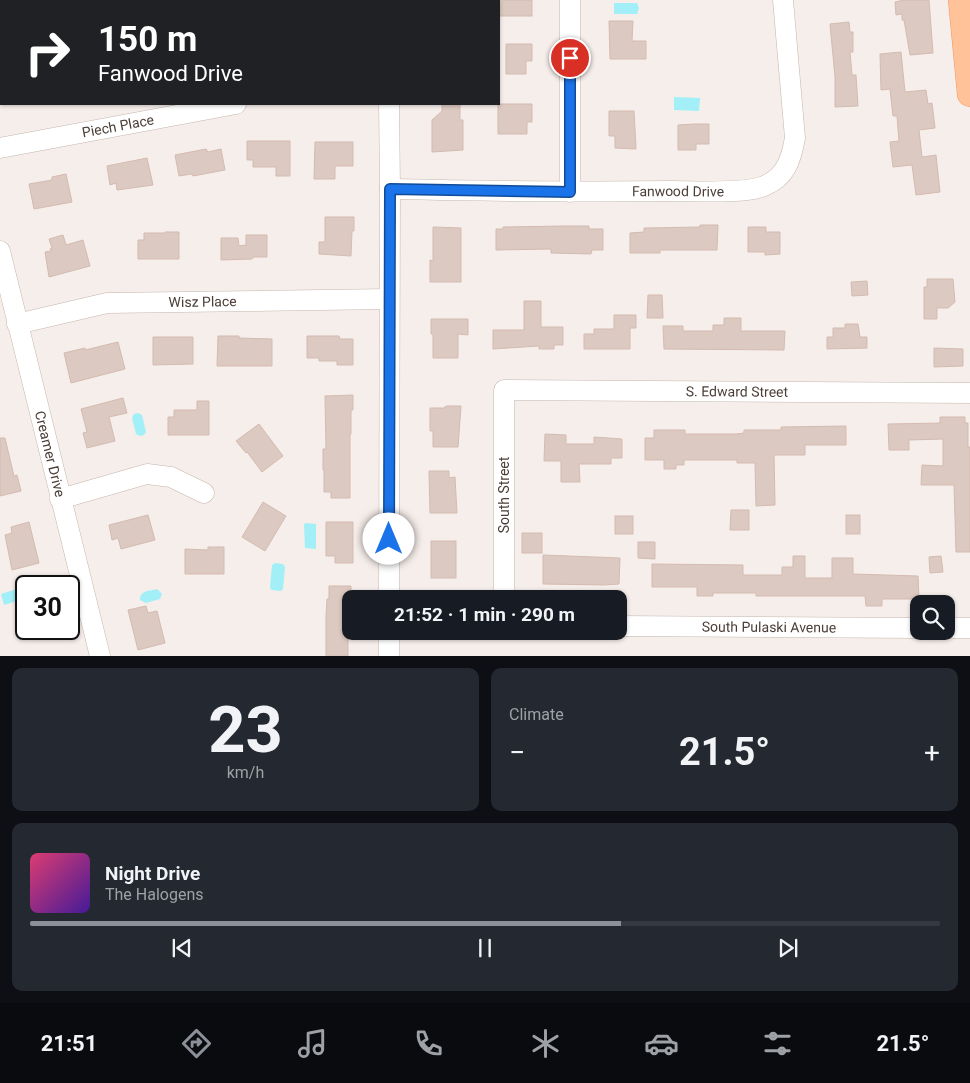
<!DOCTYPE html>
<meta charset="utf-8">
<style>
:root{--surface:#171b24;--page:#242831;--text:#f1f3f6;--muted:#9ea1a6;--line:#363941;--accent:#8c9099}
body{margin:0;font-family:Roboto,sans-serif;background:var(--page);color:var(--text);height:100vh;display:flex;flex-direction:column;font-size:19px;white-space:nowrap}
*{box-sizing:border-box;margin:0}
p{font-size:16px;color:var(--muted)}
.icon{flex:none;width:28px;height:28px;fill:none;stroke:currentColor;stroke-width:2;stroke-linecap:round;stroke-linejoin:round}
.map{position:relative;height:656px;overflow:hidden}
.details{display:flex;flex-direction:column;gap:12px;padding:12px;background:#0d0f14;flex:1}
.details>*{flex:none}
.banner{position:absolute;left:0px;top:0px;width:500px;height:105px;box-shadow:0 1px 4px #0004;background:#202124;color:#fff;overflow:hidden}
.tools{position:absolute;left:910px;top:595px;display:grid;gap:10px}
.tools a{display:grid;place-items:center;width:45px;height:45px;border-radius:10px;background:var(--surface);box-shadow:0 1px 4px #0004;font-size:25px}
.speed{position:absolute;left:15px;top:575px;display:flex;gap:10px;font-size:25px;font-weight:700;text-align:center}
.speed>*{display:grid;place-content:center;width:65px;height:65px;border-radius:50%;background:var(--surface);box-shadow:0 1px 4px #0004;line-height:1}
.speed .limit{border:2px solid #111;border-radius:8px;background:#fff;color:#111}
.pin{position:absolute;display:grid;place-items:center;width:42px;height:42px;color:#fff;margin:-21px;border:2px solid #fff;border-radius:50%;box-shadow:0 1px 5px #0007}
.me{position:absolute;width:55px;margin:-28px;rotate:0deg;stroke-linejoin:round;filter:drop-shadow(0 0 4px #0008)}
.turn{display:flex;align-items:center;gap:18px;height:105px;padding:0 15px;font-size:22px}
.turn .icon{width:65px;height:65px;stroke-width:2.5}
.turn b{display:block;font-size:35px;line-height:42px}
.big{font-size:38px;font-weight:700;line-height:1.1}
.details .widget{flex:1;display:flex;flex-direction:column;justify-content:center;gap:8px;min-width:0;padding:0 18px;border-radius:10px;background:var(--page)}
.details .dial{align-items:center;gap:0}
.dial b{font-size:65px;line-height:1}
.song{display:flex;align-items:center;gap:15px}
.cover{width:60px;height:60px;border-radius:8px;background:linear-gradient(135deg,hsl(340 70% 55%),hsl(260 70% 35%))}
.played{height:5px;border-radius:2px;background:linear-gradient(90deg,var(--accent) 65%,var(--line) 65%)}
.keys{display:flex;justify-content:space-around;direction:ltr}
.heat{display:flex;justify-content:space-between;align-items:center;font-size:28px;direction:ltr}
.details .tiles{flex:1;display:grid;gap:12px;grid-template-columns:1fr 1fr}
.widget:last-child{grid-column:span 2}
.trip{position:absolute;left:342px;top:590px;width:285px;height:50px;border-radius:10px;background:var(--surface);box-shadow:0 1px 4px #0004;font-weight:700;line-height:50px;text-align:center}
.menu{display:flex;height:80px;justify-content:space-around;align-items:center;background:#090b0e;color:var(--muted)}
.menu .icon{width:35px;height:35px}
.menu .on{color:var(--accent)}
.menu b{font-size:22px;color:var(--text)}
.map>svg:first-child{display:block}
</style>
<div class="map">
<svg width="970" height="656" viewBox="0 0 970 656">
<rect width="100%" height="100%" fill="#f6eeea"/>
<g fill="#a2eff7">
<polygon points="614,3 637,3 639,8 637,14 614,14"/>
<polygon points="674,97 700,98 699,111 674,110"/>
<polygon points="138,413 142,415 146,432 144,435 140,436 136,434 132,418 134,414"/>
<polygon points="306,523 316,524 316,549 305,548 304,524"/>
<polygon points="275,563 283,564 285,567 283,589 281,591 272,590 270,588 272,565"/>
<polygon points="23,587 26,598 4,605 1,594"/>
<path d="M157,589L162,594L160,599L146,603L140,600C140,590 150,591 157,589Z"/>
</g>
<g fill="#dcc9c1" stroke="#d4bbb0">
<rect x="499" y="0" width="33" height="16"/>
<polygon points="904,0 929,0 933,53 910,55 904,20 902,20 902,14 896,15 895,2"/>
<polygon points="609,21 633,21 632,41 646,41 646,59 610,59"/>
<polygon points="849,22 850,32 853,32 853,52 850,52 852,75 856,75 858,106 835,107 835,77 830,24"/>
<polygon points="506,44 532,44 532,61 526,61 526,74 506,74"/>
<polygon points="901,52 905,92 926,90 928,104 932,103 935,128 919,130 922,157 936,155 940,192 916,195 912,165 893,167 890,142 899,141 897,116 893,116 890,89 881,90 880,54"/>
<polygon points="442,104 460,104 460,120 463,120 463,150 432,152 432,120 442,111"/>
<polygon points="498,104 532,104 532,122 527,122 527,134 498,134"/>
<polygon points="609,111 634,111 636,149 615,148 615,136 609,136"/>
<polygon points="694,124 709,124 709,144 696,144 696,150 678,150 678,125"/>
<polygon points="247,141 290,141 290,176 276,176 276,167 253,167 253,160 247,160"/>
<polygon points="315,142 353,142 353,166 335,166 335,179 314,179"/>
<polygon points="206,149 208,152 221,149 225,170 193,176 192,174 179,176 175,155"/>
<polygon points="147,158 153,185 117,190 116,183 110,185 107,166"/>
<polygon points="66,174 72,202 34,209 29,184 52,180 52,177"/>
<polygon points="325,217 354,217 354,231 352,231 351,256 319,254 319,242 325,242"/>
<polygon points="700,225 718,225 717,250 660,250 660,253 630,253 630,233 644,232 644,228 700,227"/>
<polygon points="563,226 589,226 589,229 603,229 603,250 592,250 591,254 551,253 551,249 496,250 496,229 503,229 503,227"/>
<polygon points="433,227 461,228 461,282 430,282 430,260 433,261"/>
<polygon points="748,227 766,227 766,232 780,232 780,254 765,255 765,252 748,252"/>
<polygon points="165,232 179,232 179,259 138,259 138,240 144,240 144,233 165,233"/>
<polygon points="63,235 66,245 83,240 90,266 49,277 45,252 51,251 50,249 52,248 49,239"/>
<polygon points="246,235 267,235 267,257 254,257 252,259 221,260 221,238 238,238 239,246 246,245"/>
<polygon points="927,279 953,279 955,302 948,308 937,308 937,319 924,319 924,287 927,287"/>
<polygon points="867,281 868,295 852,296 851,282"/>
<polygon points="648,295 662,295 663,318 647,318"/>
<polygon points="524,301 541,301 541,327 563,327 563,345 554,345 554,349 539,349 539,346 493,349 493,330 524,330"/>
<polygon points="614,315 636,315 636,328 630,328 630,349 584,349 584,334 594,334 594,329 614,329"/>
<polygon points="724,318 741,318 741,331 785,331 784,350 664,349 663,326 683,326 683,331 713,331 713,325 724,325"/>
<polygon points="431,319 468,319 468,335 458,334 458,358 433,358 433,334 431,334"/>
<polygon points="845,324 858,324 860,337 867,337 867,348 827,349 827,337 833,337 833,328 845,328"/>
<polygon points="218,336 239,336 239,338 272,339 272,366 217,366"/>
<polygon points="307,336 339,336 340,339 353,339 353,365 337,365 337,361 319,361 319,358 307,358"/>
<polygon points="153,337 193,337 193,364 153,365"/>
<polygon points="118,342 125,369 71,383 64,353 85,348 85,350"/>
<polygon points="934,348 963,349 963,366 934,367"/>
<polygon points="353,395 353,410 351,410 351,434 350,434 350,498 331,498 331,492 324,492 324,470 323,470 323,449 326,449 325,396"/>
<polygon points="123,398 127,413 109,417 115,441 87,448 83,433 87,432 81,409"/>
<polygon points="197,401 209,401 209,435 168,435 168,417 174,417 174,410 197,410"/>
<polygon points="446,406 461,406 458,447 433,447 433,431 430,431 430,408 444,408"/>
<polygon points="940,417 965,417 965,423 968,423 968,447 970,447 970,552 956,552 954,485 921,485 922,465 943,466 943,439 909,440 909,450 889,450 888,424 940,423"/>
<polygon points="259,424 283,456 262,472 247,452 246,453 236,441"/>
<polygon points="846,426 846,445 805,445 805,455 774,455 775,505 756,506 755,463 737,463 737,460 684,460 684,465 676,465 676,469 664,469 664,460 645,460 645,438 654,438 654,430 685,430 685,434 737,434 744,433 744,430 781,430 781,427"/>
<polygon points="545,434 566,435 566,444 594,444 594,437 622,439 622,458 611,458 611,464 579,464 580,482 561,482 561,461 544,461"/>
<polygon points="0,438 5,438 14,476 17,475 21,491 0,496"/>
<polygon points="429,471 449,471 449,478 455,477 457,513 430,513"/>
<polygon points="263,502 286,516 265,551 242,537"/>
<polygon points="731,510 749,510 749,530 730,530"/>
<polygon points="148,515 155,540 121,549 118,538 112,540 109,525"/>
<rect x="846" y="515" width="14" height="19"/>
<rect x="615" y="516" width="18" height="18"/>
<polygon points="29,522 39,563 12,570 5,535 12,533 11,527"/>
<polygon points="326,522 353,522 353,563 335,563 335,556 326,556"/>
<rect x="522" y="533" width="20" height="20"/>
<rect x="431" y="541" width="25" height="37"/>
<polygon points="638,542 655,542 655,559 638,558"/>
<polygon points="208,547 224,547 224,574 185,574 185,549 208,550"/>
<polygon points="543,555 620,558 619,584 604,585 543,584"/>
<polygon points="793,556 805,556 805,578 832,578 832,558 853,558 853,574 918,576 919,599 882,599 882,606 866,606 865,596 756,596 756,593 713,593 713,596 697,596 697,587 652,587 652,564 743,565 743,575 782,575 782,567 793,567"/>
<polygon points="941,556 943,572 930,573 929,557"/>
<polygon points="329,586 351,586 351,605 349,605 349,619 348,619 348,656 326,656 326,616 327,599 329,599"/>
<polygon points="146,606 148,613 157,611 165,643 138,650 128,610"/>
</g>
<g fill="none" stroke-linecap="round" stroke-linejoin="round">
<defs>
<g id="minor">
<polyline points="570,0 570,192"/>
<polyline points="391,1 391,0"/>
<polyline points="389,104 390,189 389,599"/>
<path id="s1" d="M0,148L236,104"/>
<path id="s2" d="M390,189C485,191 579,192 673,191C694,191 746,194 764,186C786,177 791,160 795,138L783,0"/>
<path id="s3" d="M0,251L100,656"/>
<path id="s4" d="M17,324L107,303L389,299"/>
<polyline points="60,499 147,474 171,477 204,493"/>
<path id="s5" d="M504,599V390L970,393"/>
<path id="s6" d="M619,626L919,628"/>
<polyline points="946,628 970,628"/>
<polyline points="389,631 389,656"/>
</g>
<polyline id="major" points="961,0 970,94"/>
</defs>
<use href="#minor" stroke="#c5b6ae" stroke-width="21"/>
<use href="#major" stroke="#ee9660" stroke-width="26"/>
<use href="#minor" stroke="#fff" stroke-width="20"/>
<use href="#major" stroke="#ffc299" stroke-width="25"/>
</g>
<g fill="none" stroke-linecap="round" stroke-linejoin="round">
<defs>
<polyline id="route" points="389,539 390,189 570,192 570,58"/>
</defs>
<use href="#route" stroke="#114b97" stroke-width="12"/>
<use href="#route" stroke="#1a73e8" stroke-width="9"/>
</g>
<g text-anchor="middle" stroke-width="4" stroke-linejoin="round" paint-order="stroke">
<g font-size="14" fill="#4b3d37" stroke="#fff">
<text dy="5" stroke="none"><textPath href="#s1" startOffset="120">Piech Place</textPath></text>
<text dy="5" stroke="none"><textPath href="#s2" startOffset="288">Fanwood Drive</textPath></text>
<text dy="5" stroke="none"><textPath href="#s4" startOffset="188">Wisz Place</textPath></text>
<text dy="5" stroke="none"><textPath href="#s5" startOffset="442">S. Edward Street</textPath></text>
<text dy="5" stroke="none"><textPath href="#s3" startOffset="209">Creamer Drive</textPath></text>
<text transform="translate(504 495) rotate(-90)" y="5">South Street</text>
<text dy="5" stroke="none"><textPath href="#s6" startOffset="150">South Pulaski Avenue</textPath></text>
</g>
</g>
</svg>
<div class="tools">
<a><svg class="icon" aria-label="search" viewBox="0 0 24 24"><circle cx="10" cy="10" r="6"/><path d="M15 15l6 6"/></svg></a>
</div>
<div class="speed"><div class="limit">30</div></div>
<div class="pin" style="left:570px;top:58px;background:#d93025"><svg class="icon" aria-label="arrive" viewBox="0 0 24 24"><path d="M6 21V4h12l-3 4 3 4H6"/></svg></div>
<svg class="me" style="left:389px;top:539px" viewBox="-20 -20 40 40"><circle r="19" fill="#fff"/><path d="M0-13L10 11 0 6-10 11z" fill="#1a73e8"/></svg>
<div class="trip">21:52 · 1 min · 290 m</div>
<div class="banner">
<div class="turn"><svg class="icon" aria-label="right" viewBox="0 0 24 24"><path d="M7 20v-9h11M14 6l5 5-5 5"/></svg><div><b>150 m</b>Fanwood Drive</div></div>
</div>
</div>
<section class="details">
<div class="tiles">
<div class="widget dial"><b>23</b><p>km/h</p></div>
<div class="widget"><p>Climate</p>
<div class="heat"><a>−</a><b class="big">21.5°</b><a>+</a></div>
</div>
<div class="widget">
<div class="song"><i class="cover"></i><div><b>Night Drive</b><p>The Halogens</p></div></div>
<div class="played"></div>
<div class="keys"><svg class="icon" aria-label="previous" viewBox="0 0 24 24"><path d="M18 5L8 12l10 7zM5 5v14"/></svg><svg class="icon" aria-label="pause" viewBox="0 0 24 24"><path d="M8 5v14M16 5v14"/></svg><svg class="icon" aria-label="next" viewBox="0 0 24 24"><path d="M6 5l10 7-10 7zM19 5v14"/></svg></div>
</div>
</div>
</section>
<nav class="menu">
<b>21:51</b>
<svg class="icon on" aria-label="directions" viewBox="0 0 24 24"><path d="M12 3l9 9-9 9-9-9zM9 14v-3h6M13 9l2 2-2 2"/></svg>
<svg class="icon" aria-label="music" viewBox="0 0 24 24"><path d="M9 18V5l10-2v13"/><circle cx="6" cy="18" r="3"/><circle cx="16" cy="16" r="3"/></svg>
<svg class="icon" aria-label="phone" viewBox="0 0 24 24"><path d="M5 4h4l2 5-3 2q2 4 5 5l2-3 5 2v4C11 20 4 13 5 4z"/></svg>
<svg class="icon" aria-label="climate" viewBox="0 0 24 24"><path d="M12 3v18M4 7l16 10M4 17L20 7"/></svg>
<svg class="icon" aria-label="car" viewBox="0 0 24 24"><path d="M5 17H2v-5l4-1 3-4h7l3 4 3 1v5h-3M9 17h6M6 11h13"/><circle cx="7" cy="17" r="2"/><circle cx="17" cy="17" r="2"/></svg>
<svg class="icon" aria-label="filters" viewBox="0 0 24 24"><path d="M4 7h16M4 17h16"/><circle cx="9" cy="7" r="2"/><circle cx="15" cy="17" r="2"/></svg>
<b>21.5°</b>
</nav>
